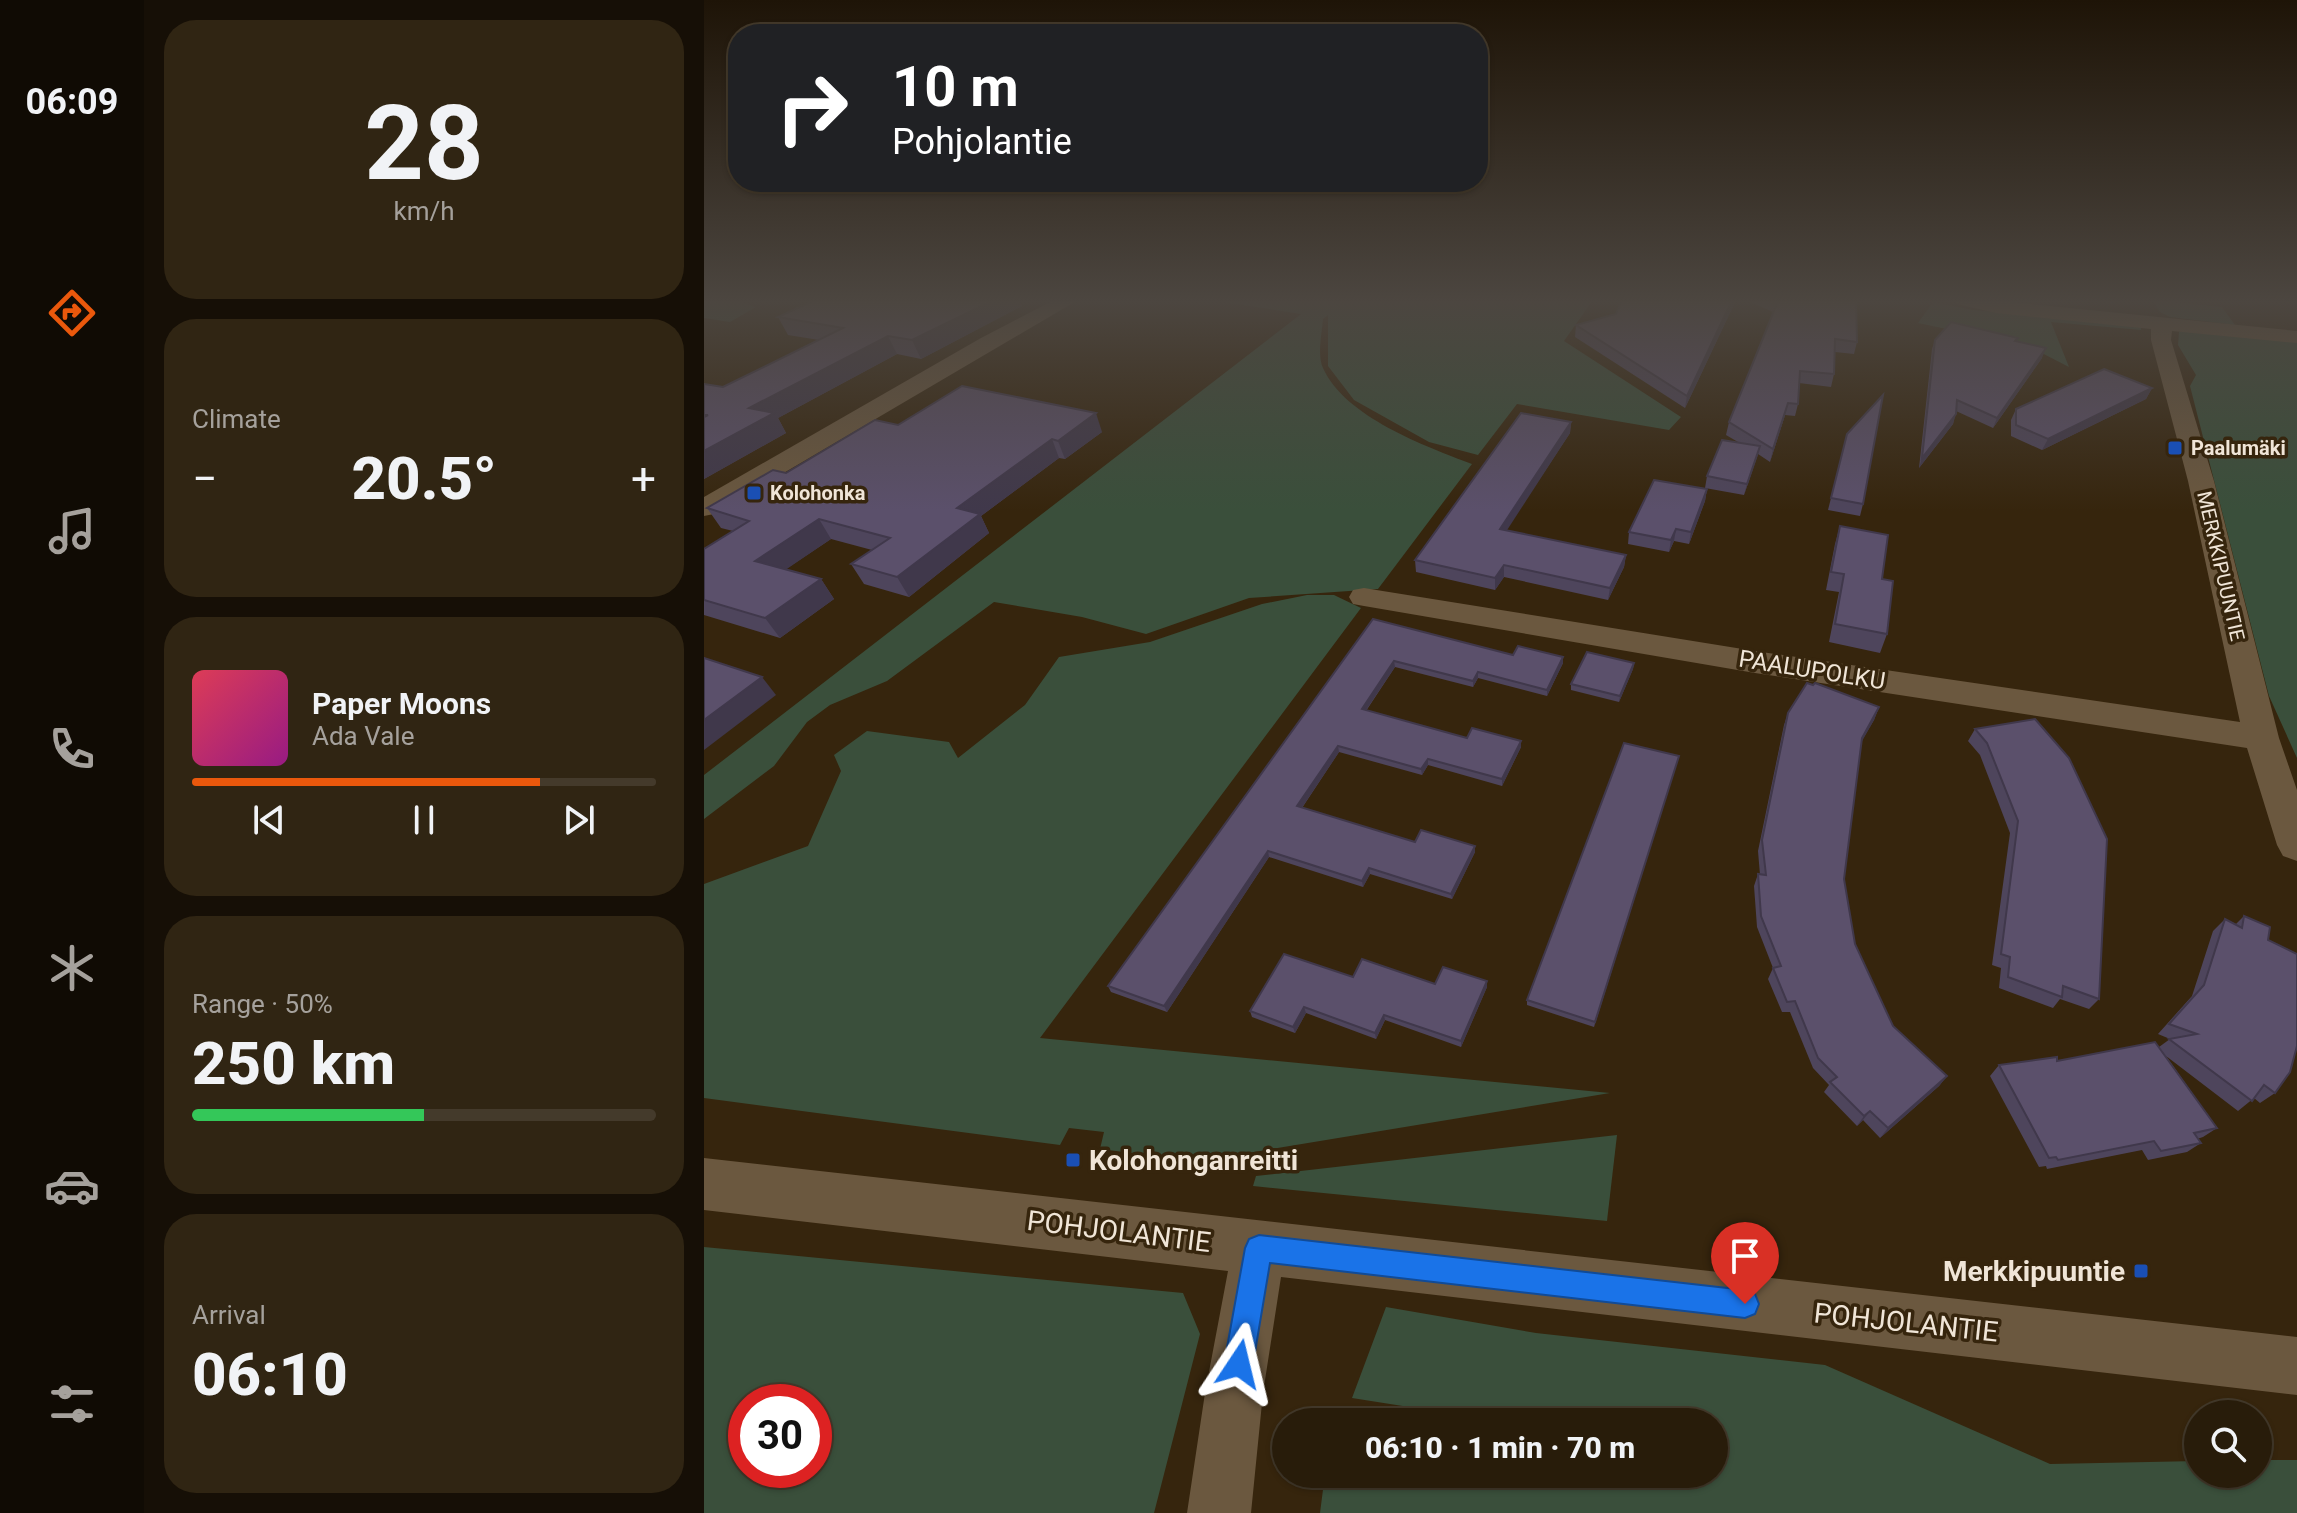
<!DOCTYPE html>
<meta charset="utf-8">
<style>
:root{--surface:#281c0a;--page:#302513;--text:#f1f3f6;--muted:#a5a19c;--line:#443a2b;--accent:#ea580c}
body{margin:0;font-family:Roboto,sans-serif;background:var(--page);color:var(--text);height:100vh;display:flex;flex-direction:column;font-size:30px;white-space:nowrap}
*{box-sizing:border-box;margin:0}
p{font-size:26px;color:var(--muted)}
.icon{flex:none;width:44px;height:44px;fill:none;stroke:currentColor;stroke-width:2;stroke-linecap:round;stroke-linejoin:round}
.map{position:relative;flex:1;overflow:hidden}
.panel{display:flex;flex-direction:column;gap:20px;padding:20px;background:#160f06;width:560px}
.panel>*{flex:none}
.hud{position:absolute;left:24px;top:24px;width:760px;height:168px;border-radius:32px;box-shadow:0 2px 6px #0004,0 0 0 2px var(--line);background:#202124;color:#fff;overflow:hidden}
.tools{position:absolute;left:1480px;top:1400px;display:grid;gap:16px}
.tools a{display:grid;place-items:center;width:88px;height:88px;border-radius:50%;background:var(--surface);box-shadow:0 2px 6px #0004,0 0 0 2px var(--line);font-size:40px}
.speed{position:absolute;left:24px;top:1384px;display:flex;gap:16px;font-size:40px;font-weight:700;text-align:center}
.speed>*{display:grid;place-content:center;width:104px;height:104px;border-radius:50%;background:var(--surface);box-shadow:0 2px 6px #0004,0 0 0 2px var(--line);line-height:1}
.speed .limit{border:12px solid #d22;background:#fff;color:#111}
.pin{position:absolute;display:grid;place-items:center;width:68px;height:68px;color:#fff;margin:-82px -34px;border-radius:50% 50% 50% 0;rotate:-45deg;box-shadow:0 0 8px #0007}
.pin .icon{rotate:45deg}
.me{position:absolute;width:88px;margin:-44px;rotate:10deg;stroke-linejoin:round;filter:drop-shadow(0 0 6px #0008)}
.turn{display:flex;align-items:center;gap:28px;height:168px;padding:0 32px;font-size:36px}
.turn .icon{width:104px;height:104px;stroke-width:2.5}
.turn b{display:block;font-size:56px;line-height:68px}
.big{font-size:60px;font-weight:800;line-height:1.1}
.panel .card{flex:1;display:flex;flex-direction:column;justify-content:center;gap:12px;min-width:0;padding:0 28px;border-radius:32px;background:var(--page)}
.panel .dial{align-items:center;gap:0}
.dial b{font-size:104px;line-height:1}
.song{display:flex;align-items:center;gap:24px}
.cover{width:96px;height:96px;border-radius:12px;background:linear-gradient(135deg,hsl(350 70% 55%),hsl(310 70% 35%))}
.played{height:8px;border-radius:4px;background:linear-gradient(90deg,var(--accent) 75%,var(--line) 75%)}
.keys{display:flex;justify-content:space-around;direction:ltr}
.heat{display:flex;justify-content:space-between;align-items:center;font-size:44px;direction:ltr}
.charge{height:12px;border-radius:6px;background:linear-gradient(90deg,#34c759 50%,var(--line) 0)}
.trip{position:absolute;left:568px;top:1408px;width:456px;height:80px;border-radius:40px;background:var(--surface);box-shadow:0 2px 6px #0004,0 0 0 2px var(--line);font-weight:800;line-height:80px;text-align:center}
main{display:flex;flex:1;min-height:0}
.dock{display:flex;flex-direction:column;width:144px;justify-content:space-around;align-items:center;background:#100b04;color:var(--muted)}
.dock .icon{width:56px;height:56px}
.dock .active{color:var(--accent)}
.dock b{font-size:36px;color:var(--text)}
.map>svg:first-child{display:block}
</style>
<main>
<nav class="dock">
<b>06:09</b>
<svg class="icon active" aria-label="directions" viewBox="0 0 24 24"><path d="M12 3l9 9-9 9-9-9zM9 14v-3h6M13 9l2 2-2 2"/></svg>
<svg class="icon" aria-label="music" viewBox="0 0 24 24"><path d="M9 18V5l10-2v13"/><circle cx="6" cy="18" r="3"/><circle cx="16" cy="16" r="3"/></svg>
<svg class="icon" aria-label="phone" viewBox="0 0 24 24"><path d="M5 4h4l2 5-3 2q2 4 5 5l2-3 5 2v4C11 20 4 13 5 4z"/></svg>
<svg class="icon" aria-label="climate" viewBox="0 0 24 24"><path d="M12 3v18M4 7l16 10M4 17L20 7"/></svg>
<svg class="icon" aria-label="car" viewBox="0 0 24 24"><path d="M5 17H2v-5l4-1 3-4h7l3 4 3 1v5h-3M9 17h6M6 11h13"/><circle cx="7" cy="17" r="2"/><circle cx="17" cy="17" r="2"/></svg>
<svg class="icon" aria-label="filters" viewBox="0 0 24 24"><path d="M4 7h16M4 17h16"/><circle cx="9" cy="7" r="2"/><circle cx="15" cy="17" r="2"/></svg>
</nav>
<section class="panel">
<div class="card dial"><b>28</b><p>km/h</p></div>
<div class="card"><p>Climate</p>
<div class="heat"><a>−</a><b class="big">20.5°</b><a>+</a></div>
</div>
<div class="card">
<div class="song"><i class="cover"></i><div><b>Paper Moons</b><p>Ada Vale</p></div></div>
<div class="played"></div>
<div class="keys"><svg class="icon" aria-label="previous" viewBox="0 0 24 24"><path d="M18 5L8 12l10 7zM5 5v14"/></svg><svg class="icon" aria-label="pause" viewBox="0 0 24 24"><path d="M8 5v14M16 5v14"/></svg><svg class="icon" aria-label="next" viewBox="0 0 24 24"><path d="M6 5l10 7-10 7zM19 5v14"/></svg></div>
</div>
<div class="card"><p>Range · 50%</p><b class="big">250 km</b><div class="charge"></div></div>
<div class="card"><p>Arrival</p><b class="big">06:10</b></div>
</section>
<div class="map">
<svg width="1593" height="1513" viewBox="0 0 1593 1513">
<rect width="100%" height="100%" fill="#36250d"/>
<g fill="#3a4f3b" fill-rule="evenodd">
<polygon points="0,300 30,300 52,307 26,322 0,318"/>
<path d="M507,300H889L860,341L977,417L965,430L813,404L774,455L725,442L650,400L624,366V315L619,319C618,332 613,356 619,368C641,417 721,446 768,464L674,589L545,598L442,634L378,617L290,602L183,681L126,705L103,722L70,766L0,819V775L597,314Z"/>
<polygon points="1448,300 1518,307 1531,325 1466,317 1456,312"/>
<polygon points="1229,302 1269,310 1437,325 1437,330 1347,322 1365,367 1324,346 1214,323"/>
<polygon points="1482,330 1593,340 1593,758 1565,696 1486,386 1492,375 1474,345 1475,332"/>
<polygon points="603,595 630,595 657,608 336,1038 906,1093 526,1156 483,1160 396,1149 400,1132 365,1128 356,1145 0,1098 0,884 104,846 137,771 130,755 163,731 245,742 254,758 321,705 355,657 446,642 558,604"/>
<polygon points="913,1135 903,1221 549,1186 552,1176"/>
<path d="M0,1247L479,1293L496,1334L450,1513H0ZM42,1402H110V1470H42Z"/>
<polygon points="682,1307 832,1333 1121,1365 1346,1464 1494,1461 1494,1474 1554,1474 1554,1460 1593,1460 1593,1513 616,1513 621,1474 1010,1474 1010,1422 800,1422 648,1398"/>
</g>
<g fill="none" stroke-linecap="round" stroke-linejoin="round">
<g fill="#6b583f" fill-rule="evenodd">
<polygon points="350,300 374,300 10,514 0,516 0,497 277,338"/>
<polygon points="1250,300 1285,300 1593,331 1593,343 1468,331 1467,340 1510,481 1575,738 1593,790 1593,861 1579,856 1573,845 1543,748 1051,673 660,606 649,604 645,597 649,590 660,588 1051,651 1536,722 1484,481 1447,340 1447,329 1292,313 1253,304"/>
<polygon points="0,1158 1593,1337 1593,1395 577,1277 559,1393 547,1513 483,1513 501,1393 524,1271 0,1210"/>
</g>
</g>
<g fill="#4e455c">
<polygon points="171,300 320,300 316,301 318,306 217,359 193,354 74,418 82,433 0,479 0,384 19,387 115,340 84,335 74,317 168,301"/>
<polygon points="918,300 1032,300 981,408 871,337 872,325 912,314"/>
<polygon points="1042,300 1152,300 1153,342 1150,354 1131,352 1130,374 1127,387 1095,383 1094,404 1091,416 1081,415 1066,462 1054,454 1040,495 1001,488 1003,476 1034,442 1022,435 1025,422 1069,312"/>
<polygon points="1377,300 1411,300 1410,303"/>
<polygon points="1231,340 1312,341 1338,358 1289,428 1252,411 1249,424 1215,468 1228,349"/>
<polygon points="1448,388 1442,399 1338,450 1307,436 1307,420 1312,409"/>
<polygon points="867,422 866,433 802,530 922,555 920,567 904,600 800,577 791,590 712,572 711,560"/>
<polygon points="194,425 398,432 361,459 355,458 277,516 285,533 205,597 160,584 147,564 168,550 127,539 82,569 117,579 130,599 76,638 0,615 0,549 29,531 17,528 3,508"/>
<polygon points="1143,434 1159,504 1156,516 1124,510"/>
<polygon points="1003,489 1001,501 985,544 970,541 965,552 924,544 925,532"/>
<polygon points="1136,526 1178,579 1183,634 1176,653 1125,642 1135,592 1122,590 1131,544"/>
<polygon points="669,619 809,655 859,663 843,696 774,678 769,687 691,667 662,711 763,738 817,741 817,747 798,786 724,765 718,775 635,752 598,808 711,842 771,846 771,852 748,899 666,874 659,887 565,857 463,1012 407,992 404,986"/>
<polygon points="930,663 929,669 915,702 867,690 867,684"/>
<polygon points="1175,707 1170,720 1157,742 1140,879 1151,944 1189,1026 1243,1076 1235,1086 1176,1138 1159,1120 1153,1126 1120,1092 1125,1085 1109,1068 1086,1012 1078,1012 1064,979 1069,968 1053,927 1050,886 1054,874 1056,875 1054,851 1080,725 1084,713"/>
<polygon points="1331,719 1395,999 1385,1009 1356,999 1349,1008 1295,988 1297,968 1288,965 1306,833 1276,755 1264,741 1271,729"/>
<polygon points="973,763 890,1027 823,1005 823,1000"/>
<polygon points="1540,916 1564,940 1571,1093 1556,1103 1550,1098 1534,1111 1462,1056 1513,1128 1499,1137 1493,1139 1497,1143 1483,1152 1444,1160 1438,1150 1343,1169 1342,1166 1335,1167 1286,1076 1295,1065 1353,1061 1455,1047 1466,1039 1454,1034 1488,996 1509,931 1521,919 1532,924"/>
<polygon points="649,977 731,984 783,987 757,1047 681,1020 672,1039 602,1013 591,1033 548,1017 546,1011"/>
</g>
<g fill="#40384b">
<polygon points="290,300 320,300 316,301 318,306 217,359 208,340"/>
<polygon points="1028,300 1032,300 981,408 983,396"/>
<polygon points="184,336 193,354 74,418 82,433 0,479 0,451 45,408"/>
<polygon points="1342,348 1338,358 1289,428 1293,418"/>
<polygon points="1448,388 1442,399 1338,450 1344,439"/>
<polygon points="1084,403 1081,415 1066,462 1069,449"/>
<polygon points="392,413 398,432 361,459 354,441"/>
<polygon points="1252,414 1249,424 1215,468 1218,458"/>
<polygon points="867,422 866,433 796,541 796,529"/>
<polygon points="348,439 355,458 277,516 285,533 205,597 193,577 253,508"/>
<polygon points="1056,446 1053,457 1040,495 1043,484"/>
<polygon points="1003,489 1001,501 985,544 987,532"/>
<polygon points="115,519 127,539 65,581 51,561"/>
<polygon points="972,529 970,541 965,552 967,540"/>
<polygon points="922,555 920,567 904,600 906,588"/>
<polygon points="800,565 800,577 791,590 791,578"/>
<polygon points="117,579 130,599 76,638 61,618"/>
<polygon points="859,657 859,663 843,696 843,690"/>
<polygon points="690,661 691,667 658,716 658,709"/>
<polygon points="930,663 929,669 915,702 916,696"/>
<polygon points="774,672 774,678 769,687 769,681"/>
<polygon points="58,677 72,695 0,750 0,720"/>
<polygon points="1175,707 1170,720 1153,750 1158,738"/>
<polygon points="817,741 817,747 798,786 798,779"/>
<polygon points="634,746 635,752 595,812 593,806"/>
<polygon points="975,756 973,763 890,1027 891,1022"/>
<polygon points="724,759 724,765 718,775 717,769"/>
<polygon points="771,846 771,852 748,899 747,894"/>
<polygon points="564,851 565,857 463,1012 460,1006"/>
<polygon points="665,868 666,874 659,887 658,881"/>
<polygon points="783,981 783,987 757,1047 757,1041"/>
<polygon points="600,1007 602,1013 591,1033 589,1027"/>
<polygon points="680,1015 681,1020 672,1039 671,1033"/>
<polygon points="1243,1076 1235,1086 1176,1138 1184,1128"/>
<polygon points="1166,1111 1159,1120 1153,1126 1160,1116"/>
</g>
<g fill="#5b506b" stroke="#40384b" stroke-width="2">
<polygon points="111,300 158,300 168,301 171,300 290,300 208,340 184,336 45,408 70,413 0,451 0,417 4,415 0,415 0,384 19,387 139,328 74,317"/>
<polygon points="918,300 1028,300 983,396 872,325 912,314"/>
<polygon points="1071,300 1152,300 1153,342 1131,339 1130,374 1096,371 1094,404 1084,403 1069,449 1025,422 1074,301"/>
<polygon points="1247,322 1314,338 1311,341 1342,348 1293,418 1253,400 1252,414 1218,458 1231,340"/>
<polygon points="1400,369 1448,388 1344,439 1312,425 1312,409"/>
<polygon points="258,386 392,413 354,441 348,439 253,508 276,514 193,577 147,564 186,538 115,519 51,561 117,579 61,618 0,600 0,549 45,521 3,508 69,470 82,473 171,420 194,425"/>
<polygon points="1179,395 1159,504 1127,498 1143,434"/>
<polygon points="817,413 867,422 796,529 922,555 906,588 800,565 791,578 711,560"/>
<polygon points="1018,440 1056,446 1043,484 1003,476"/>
<polygon points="950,480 1003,489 987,532 972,529 967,540 925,532"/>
<polygon points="1136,526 1184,535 1178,579 1189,581 1183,634 1131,624 1140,574 1127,572"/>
<polygon points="669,619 809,655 814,646 859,657 843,690 774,672 769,681 690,661 658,709 763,738 768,728 817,741 798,779 724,759 717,769 634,746 593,806 711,842 717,830 771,846 747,894 665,868 658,881 564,851 460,1006 404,986"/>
<polygon points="883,652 930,663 916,696 867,684"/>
<polygon points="0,658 58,677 0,720"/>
<polygon points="1103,683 1109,685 1111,683 1175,707 1158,738 1140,879 1151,944 1189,1026 1243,1076 1184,1128 1166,1111 1160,1116 1126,1082 1133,1077 1114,1058 1091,1001 1083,1002 1069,968 1077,966 1057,916 1054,874 1062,875 1058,840 1084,713"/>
<polygon points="1331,719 1365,758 1403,839 1395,999 1359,986 1358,997 1304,977 1306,957 1297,954 1314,821 1283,743 1271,729"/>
<polygon points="920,743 975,756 891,1022 823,1000"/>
<polygon points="1540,916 1566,927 1564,940 1593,954 1593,1046 1586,1072 1571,1093 1560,1085 1548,1101 1465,1039 1493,1034 1465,1024 1500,985 1521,919 1538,928"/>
<polygon points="580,954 649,977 658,959 731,984 739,967 783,981 757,1041 680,1015 671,1033 600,1007 589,1027 546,1011"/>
<polygon points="1451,1042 1513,1128 1490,1133 1497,1143 1457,1151 1450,1141 1354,1160 1352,1157 1345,1158 1295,1065 1353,1057 1353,1061"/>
</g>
<linearGradient id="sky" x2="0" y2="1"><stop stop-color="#1e1407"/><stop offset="0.59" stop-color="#4c4640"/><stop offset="1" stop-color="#4c4640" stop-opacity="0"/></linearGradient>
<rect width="1593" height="511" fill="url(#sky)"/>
<polygon fill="#1a73e8" stroke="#114b97" stroke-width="2" points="555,1235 1041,1290 1051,1294 1055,1304 1051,1314 1041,1318 566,1263 549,1364 545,1375 535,1379 524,1375 520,1364 541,1248 545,1239"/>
<g fill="#1a4fb4" stroke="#36250d" stroke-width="3">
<rect x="1463" y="440" width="16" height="16" rx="4"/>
<rect x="42" y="485" width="16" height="16" rx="4"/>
<rect x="361" y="1152" width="16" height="16" rx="4"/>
<rect x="1429" y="1263" width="16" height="16" rx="4"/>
</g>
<g text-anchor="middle" stroke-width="7" stroke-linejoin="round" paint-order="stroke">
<g font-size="20" font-weight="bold" fill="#f0e5d7" stroke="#36250d" text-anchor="start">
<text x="1487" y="455">Paalumäki</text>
<text x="66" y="500">Kolohonka</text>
</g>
<g font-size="20" fill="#f0e5d7" stroke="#36250d">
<text transform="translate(1517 566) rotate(77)" y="7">MERKKIPUUNTIE</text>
</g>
<g font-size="24" fill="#f0e5d7" stroke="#36250d">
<text transform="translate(1108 670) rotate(9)" y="8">PAALUPOLKU</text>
</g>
<g font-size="28" font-weight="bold" fill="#f0e5d7" stroke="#36250d" text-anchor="start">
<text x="385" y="1170">Kolohonganreitti</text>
<text x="1421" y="1281" text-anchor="end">Merkkipuuntie</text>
</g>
<g font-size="28" fill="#f0e5d7" stroke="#36250d">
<text transform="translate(415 1231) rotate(7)" y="10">POHJOLANTIE</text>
<text transform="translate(1202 1322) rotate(6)" y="10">POHJOLANTIE</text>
</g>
</g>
</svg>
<div class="tools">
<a><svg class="icon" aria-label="search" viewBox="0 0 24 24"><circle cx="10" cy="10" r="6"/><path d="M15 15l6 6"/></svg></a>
</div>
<div class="speed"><div class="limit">30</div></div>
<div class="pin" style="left:1041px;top:1304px;background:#d93025"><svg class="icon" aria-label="arrive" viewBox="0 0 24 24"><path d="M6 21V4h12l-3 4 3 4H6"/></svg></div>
<svg class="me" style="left:535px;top:1364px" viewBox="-20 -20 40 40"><path d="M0-17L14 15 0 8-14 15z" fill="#1a73e8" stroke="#fff" stroke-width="4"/></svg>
<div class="trip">06:10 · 1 min · 70 m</div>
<div class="hud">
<div class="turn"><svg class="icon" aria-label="right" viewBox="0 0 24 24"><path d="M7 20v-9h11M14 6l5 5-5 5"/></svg><div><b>10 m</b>Pohjolantie</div></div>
</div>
</div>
</main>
